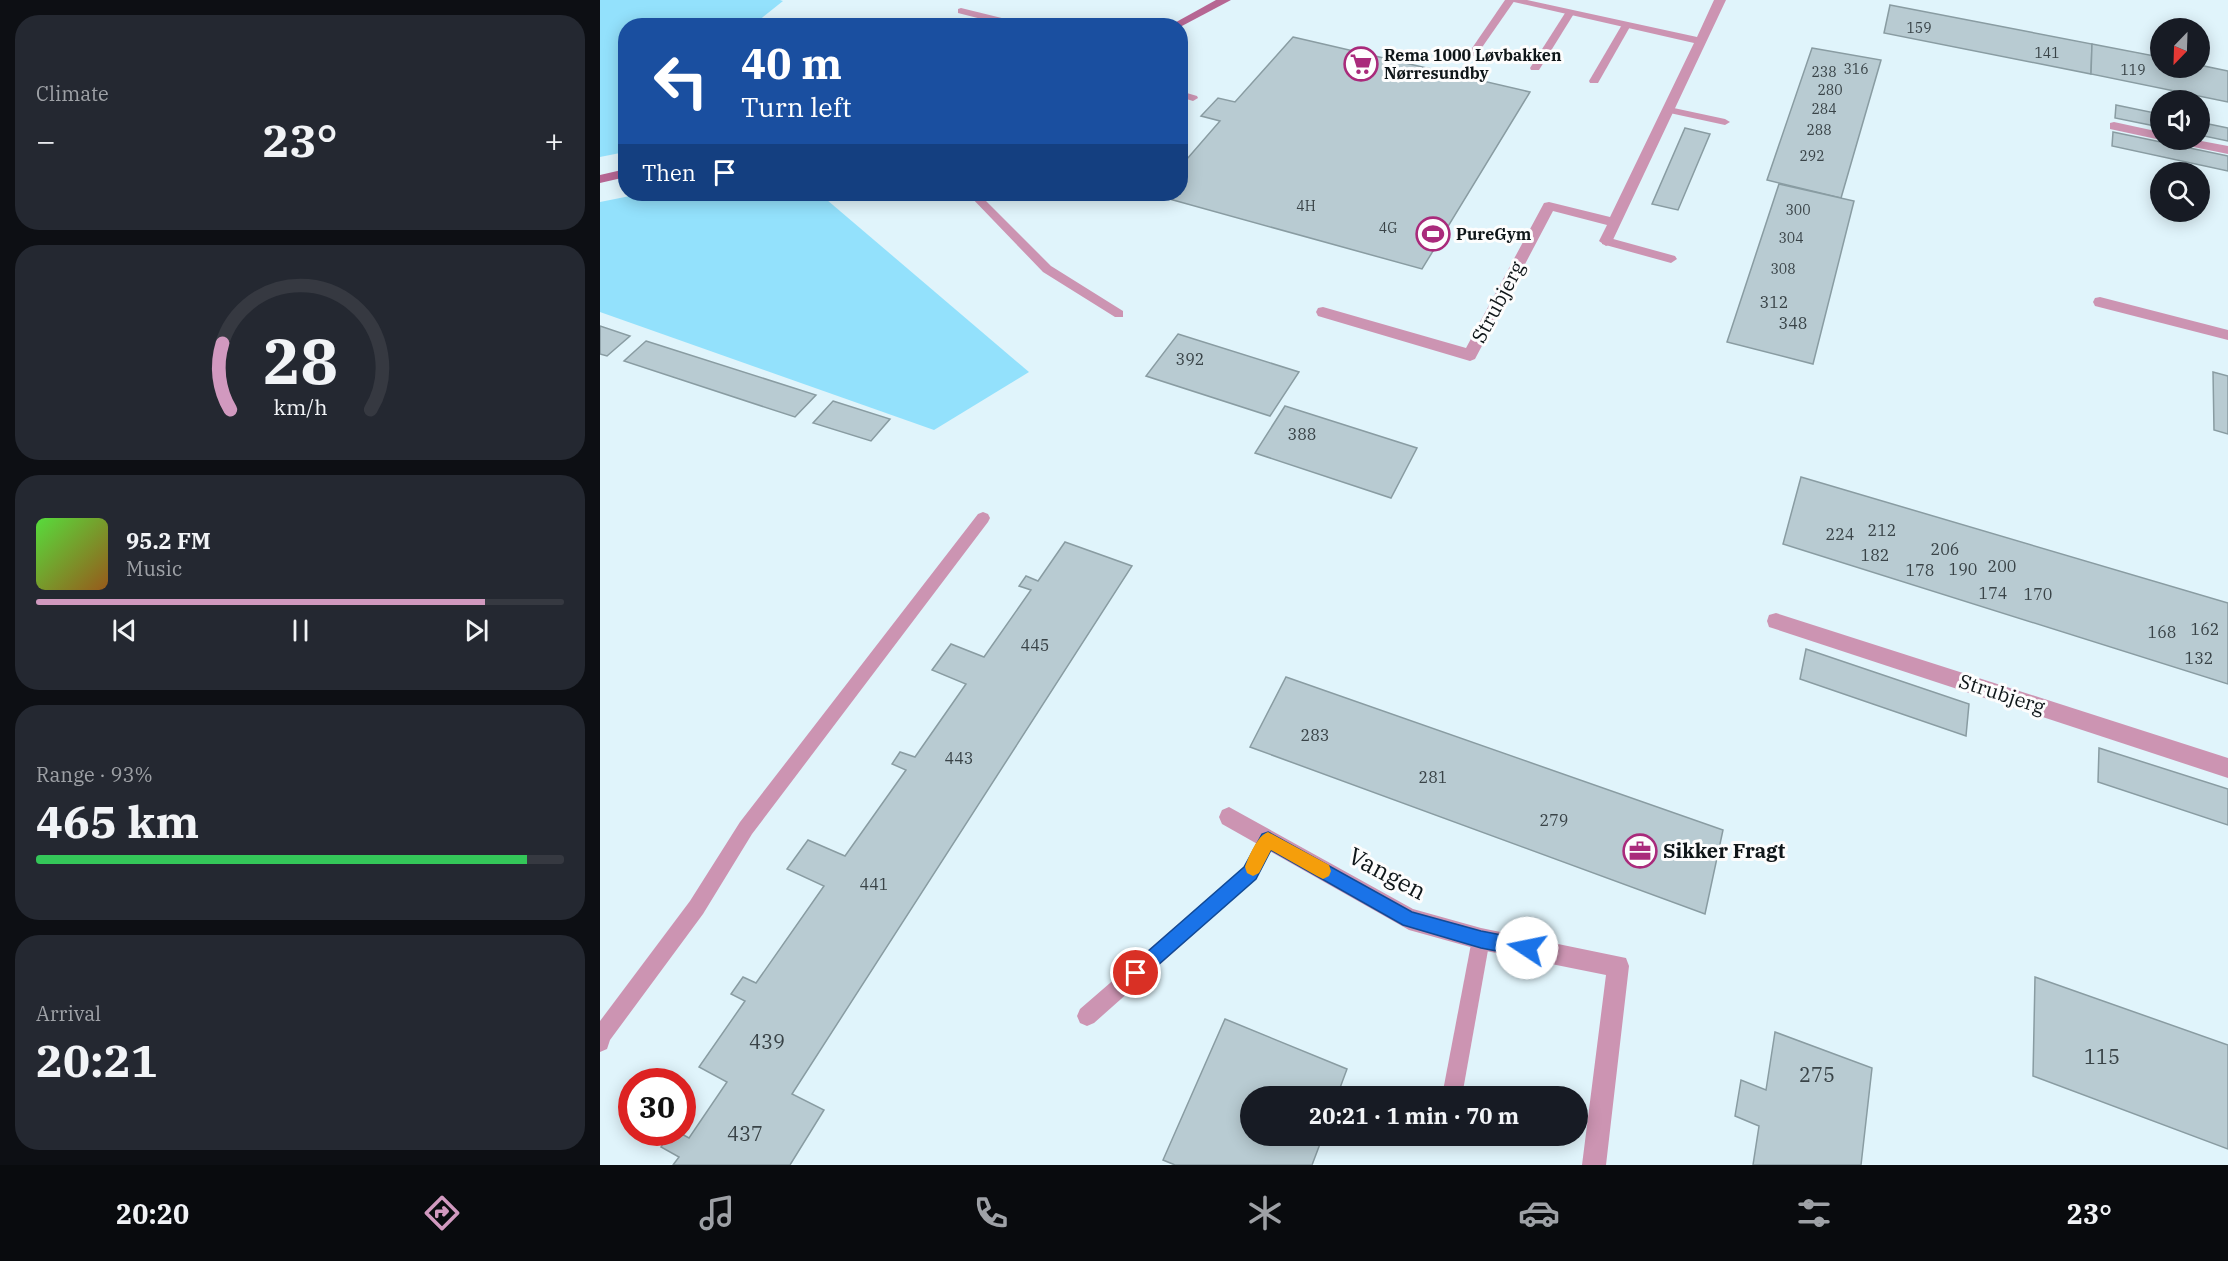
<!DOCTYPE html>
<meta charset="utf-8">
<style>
:root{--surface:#171b24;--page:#242831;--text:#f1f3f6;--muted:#9ea1a6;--line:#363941;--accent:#d199bf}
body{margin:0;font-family:"IBM Plex Serif",serif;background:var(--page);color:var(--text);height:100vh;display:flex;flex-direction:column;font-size:22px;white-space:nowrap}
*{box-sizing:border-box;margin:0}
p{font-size:20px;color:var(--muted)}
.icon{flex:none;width:33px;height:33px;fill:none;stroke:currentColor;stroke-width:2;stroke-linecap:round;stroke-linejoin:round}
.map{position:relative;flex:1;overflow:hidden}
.panel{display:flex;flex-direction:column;gap:15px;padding:15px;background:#0d0f14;width:600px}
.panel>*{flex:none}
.guide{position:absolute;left:18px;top:18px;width:570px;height:183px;border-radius:24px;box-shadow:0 3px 15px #0003;background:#1a4fa0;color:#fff;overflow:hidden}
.needle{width:39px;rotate:203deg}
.buttons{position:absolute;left:1550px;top:18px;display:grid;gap:12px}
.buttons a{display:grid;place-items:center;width:60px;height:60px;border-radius:50%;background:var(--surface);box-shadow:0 3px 15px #0003;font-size:30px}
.speed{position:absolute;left:18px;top:1068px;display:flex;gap:12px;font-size:30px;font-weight:700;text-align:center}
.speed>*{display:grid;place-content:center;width:78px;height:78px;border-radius:50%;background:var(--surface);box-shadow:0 3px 15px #0003;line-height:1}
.speed .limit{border:9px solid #d22;background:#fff;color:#111}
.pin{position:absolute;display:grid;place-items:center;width:51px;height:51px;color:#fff;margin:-26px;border:3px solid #fff;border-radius:50%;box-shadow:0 2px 6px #0007}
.me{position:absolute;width:66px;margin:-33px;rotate:281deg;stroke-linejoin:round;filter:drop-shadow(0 0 4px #0008)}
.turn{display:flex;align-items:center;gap:21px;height:126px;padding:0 24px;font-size:27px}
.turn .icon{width:78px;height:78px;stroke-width:2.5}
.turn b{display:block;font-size:42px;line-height:51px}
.then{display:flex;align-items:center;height:57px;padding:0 24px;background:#0003;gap:12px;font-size:22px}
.big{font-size:45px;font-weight:800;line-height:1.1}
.panel .card{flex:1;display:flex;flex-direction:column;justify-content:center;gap:9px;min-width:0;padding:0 21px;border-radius:24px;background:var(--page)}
.panel .dial{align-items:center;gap:0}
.dial svg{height:156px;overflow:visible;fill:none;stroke:var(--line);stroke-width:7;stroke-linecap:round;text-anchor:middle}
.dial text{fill:var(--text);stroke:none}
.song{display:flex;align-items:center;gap:18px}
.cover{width:72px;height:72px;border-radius:9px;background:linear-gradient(135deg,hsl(110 70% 55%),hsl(30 70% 35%))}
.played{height:6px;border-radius:3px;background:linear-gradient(90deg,var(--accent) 85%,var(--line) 85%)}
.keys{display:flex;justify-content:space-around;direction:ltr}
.heat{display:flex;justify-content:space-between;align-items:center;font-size:33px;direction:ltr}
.charge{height:9px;border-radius:4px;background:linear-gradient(90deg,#34c759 93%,var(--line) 0)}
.trip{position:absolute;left:640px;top:1086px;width:348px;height:60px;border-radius:30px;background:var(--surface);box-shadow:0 3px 15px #0003;font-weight:800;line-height:60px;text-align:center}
.menu{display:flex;height:96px;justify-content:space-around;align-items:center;background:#090b0e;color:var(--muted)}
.menu .icon{width:42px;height:42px}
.menu .active{color:var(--accent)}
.menu b{font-size:27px;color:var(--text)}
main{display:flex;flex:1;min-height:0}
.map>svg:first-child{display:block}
</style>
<main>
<section class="panel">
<div class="card"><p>Climate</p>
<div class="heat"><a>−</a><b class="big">23°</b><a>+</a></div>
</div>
<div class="card dial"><svg viewBox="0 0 100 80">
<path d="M14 69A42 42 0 1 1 86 69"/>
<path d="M14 69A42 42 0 0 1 10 35" stroke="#d199bf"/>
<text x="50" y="56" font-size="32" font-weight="700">28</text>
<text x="50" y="72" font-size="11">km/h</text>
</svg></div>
<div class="card">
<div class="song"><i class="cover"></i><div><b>95.2 FM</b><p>Music</p></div></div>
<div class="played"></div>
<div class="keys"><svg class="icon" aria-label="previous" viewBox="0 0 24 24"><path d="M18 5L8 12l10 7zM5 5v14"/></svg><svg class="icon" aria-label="pause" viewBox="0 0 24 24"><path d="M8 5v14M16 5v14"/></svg><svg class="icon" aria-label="next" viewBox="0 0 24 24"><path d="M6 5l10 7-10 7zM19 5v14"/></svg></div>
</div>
<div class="card"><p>Range · 93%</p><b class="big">465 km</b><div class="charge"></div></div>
<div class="card"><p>Arrival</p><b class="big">20:21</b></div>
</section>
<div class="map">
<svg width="1628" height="1165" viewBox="0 0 1628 1165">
<rect width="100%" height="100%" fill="#e0f4fb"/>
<g fill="#93e1fc">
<polygon points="0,0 180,0 183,1 153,25 26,26 25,152 0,157"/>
<polygon points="40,194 220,194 429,372 334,430 0,312 0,202"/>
</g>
<g fill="#b8cbd2" stroke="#899ca2" stroke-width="1.5">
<polygon points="1290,5 1492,44 1491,74 1284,33"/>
<polygon points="693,37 930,92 822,269 555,195 580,194 580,167 620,121 601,116 618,98 635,102"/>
<polygon points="1492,44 1560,57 1560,68 1599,68 1599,65 1628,71 1628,102 1491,74"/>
<polygon points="1212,48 1281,60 1241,198 1167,180"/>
<polygon points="1516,105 1560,114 1560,127 1515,118"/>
<polygon points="1599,122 1628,128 1628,141 1599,135"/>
<polygon points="1085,128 1110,134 1078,210 1052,204"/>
<polygon points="1513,132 1628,156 1628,171 1512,146"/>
<polygon points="1179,184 1254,201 1213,364 1127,342"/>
<polygon points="0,326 30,336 7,356 0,354"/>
<polygon points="578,334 699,372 670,416 546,376"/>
<polygon points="46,341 216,395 195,417 24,361"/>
<polygon points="1613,372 1628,376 1628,434 1614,430"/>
<polygon points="233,401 290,419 271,441 213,423"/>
<polygon points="685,406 817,448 791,498 655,453"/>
<polygon points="1201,477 1628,603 1628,684 1183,544"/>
<polygon points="465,542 532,566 192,1094 224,1110 190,1165 73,1165 79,1157 61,1147 70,1132 78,1132 89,1138 127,1082 99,1067 145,1001 131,994 143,977 156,983 224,886 187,869 208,840 245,856 306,770 292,764 300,752 315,757 366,684 332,670 351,644 384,657 431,590 419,586 426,576 438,581"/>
<polygon points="1206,649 1369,704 1366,736 1200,679"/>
<polygon points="686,677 1123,830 1105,914 650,747"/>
<polygon points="1499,748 1628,789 1628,825 1498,782"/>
<polygon points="1435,977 1628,1045 1628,1149 1433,1076"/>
<polygon points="625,1019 747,1069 737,1096 651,1096 651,1136 723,1136 712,1165 575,1165 563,1160"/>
<polygon points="1175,1032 1272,1068 1261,1165 1153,1165 1159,1126 1135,1116 1141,1080 1166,1090"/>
</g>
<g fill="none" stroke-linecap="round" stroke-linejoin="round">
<g fill="#cc94b2" fill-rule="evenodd">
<polygon points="905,0 915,0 876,56 870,56 868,54"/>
<polygon points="361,8 426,24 427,26 409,26 358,13 358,9"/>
<polygon points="967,10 975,12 939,70 931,70 930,68"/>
<polygon points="1023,23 1031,25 998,83 990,83 989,81"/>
<polygon points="580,91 597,96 598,98 593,101 580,97"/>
<polygon points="1069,107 1125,119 1130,122 1125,125 1065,112 1064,110"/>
<polygon points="368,194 379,194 451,266 523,311 523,317 515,317 443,272"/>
<polygon points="1006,237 1075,256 1077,259 1071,263 1002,244 1002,238"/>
<polygon points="383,512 388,514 390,518 388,522 152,834 103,914 10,1040 7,1049 0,1052 0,1021 90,901 140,822 378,514"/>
<polygon points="668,831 674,834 677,840 656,879 494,1023 487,1026 480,1023 477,1016 480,1009 644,867 662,834"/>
<polygon points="881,930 888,932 890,939 862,1096 842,1096 872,939 874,932"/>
</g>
<g fill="#cc94b2" fill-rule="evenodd">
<polygon points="905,0 927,0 1097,37 1114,0 1126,0 1011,244 1006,246 999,241 1007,225 953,211 875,359 870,361 718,316 716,312 718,308 723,307 866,348 944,203 949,202 1010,217 1094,43"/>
<polygon points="1514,122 1560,132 1561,140 1510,129 1510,123"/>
<polygon points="1573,140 1596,140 1628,146 1628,154 1574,143"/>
<polygon points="1500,297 1628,330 1628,340 1495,306 1493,302 1495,298"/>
<polygon points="1176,613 1628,758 1628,778 1169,627 1167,621 1169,615"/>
<polygon points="629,807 813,909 881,928 1026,958 1029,966 1006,1165 982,1165 1006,975 881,950 809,930 622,824 619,817 622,810"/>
</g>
<g fill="#b66693" fill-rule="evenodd">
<polygon points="616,0 631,0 580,27 569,26"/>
<polygon points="26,169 26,177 0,183 0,175"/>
</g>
</g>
<polygon fill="#1a73e8" stroke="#114b97" stroke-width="1.5" points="668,832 812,912 881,931 927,940 933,942 935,948 933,954 927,957 881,948 803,925 671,850 656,879 542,979 536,981 530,979 527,973 530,967 644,867 662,834"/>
<path fill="#f59e0b" d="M668,832L729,865L731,871L729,876L723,879L717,876L671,850L659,873L653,876L647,873L645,867C649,856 657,836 668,832Z"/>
<defs>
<symbol id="supermarket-ring" viewBox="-11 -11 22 22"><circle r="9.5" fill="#fdfdfd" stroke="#a92a7b" stroke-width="1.5"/><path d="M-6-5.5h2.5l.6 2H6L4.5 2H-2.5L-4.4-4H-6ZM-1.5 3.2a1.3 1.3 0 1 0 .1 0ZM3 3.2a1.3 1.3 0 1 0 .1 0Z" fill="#a92a7b"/></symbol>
<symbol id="stadium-ring" viewBox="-11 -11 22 22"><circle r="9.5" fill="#fdfdfd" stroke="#a92a7b" stroke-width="1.5"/><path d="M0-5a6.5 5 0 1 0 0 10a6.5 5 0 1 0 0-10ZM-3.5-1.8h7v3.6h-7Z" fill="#a92a7b"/></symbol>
<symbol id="office-ring" viewBox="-11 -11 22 22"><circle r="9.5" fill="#fdfdfd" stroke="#a92a7b" stroke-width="1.5"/><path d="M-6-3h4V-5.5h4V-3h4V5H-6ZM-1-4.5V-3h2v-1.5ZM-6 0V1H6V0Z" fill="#a92a7b"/></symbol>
</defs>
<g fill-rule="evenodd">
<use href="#supermarket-ring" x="742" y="45" width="38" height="38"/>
<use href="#stadium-ring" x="814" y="215" width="38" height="38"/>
<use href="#office-ring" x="1021" y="832" width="38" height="38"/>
</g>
<g text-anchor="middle" stroke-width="6" stroke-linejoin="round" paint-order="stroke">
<g font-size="14" fill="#394347">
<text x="1319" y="33">159</text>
<text x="1447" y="58">141</text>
<text x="1256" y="74">316</text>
<text x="1533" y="75">119</text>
<text x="1224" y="77">238</text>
<text x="1230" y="95">280</text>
<text x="1224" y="114">284</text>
<text x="1219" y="135">288</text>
<text x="1212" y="161">292</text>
<text x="706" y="211">4H</text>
<text x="1198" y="215">300</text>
<text x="788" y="233">4G</text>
<text x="1191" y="243">304</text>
<text x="1183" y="274">308</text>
</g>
<g font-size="16" font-weight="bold" fill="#0f1619" stroke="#fdfdfd" text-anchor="start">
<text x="784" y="61">Rema 1000 Løvbakken<tspan x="784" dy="18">Nørresundby</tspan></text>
<text x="856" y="240">PureGym</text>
</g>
<g font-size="16" fill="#394347">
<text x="1174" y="308">312</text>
<text x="1193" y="329">348</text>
<text x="590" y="365">392</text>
<text x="702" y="440">388</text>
<text x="1282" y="536">212</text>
<text x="1240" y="540">224</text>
<text x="1345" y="555">206</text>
<text x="1275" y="561">182</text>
<text x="1402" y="572">200</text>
<text x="1363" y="575">190</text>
<text x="1320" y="576">178</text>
<text x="1393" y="599">174</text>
<text x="1438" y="600">170</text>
<text x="1605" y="635">162</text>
<text x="1562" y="638">168</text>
<text x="435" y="651">445</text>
<text x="1599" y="664">132</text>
<text x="715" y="741">283</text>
<text x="359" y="764">443</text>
<text x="833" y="783">281</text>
<text x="954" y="826">279</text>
<text x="274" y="890">441</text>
</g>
<g font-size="20" fill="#0f1619" stroke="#fdfdfd">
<text transform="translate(898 302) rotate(-62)" y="7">Strubjerg</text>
<text transform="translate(1402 694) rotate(18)" y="7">Strubjerg</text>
</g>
<g font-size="20" font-weight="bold" fill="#0f1619" stroke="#fdfdfd" text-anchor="start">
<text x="1063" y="858">Sikker Fragt</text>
</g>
<g font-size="20" fill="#394347">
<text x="167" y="1049">439</text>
<text x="1502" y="1064">115</text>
<text x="1217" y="1082">275</text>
<text x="145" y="1141">437</text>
</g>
<g font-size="24" fill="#0f1619" stroke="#fdfdfd">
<text transform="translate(787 874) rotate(28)" y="8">Vangen</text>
</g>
</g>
</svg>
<div class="buttons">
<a><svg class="needle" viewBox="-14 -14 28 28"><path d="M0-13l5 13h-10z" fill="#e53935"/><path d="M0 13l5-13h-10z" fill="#9ea1a6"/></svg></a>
<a><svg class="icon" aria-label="sound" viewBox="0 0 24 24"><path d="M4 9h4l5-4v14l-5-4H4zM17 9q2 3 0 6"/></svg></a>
<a><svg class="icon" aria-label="search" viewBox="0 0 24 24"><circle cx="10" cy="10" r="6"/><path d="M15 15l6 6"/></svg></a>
</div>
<div class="speed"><div class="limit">30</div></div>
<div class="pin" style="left:536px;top:973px;background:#d93025"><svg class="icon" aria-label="arrive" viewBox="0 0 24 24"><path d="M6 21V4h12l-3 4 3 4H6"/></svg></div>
<svg class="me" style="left:927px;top:948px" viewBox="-20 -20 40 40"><circle r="19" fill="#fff"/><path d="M0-13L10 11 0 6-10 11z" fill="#1a73e8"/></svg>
<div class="trip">20:21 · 1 min · 70 m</div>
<div class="guide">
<div class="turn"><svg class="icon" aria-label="left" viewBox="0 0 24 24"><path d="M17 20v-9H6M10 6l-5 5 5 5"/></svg><div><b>40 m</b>Turn left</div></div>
<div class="then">Then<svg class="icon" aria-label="arrive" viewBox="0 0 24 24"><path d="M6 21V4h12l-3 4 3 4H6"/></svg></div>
</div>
</div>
</main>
<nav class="menu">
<b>20:20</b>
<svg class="icon active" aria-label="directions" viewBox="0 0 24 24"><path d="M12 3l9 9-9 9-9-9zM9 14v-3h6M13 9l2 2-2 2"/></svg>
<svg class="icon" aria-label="music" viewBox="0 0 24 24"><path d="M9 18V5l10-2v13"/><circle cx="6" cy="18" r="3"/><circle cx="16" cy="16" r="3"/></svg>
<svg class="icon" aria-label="phone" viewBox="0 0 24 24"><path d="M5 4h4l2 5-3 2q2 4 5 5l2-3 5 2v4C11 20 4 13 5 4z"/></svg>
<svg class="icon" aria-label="climate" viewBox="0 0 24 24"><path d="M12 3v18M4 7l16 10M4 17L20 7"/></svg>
<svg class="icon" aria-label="car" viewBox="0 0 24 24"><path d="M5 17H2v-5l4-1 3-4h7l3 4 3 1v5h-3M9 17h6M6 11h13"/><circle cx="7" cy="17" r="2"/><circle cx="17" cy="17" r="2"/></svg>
<svg class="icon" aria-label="filters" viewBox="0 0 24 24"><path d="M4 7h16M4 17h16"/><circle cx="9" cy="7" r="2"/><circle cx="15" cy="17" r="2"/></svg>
<b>23°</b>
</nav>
